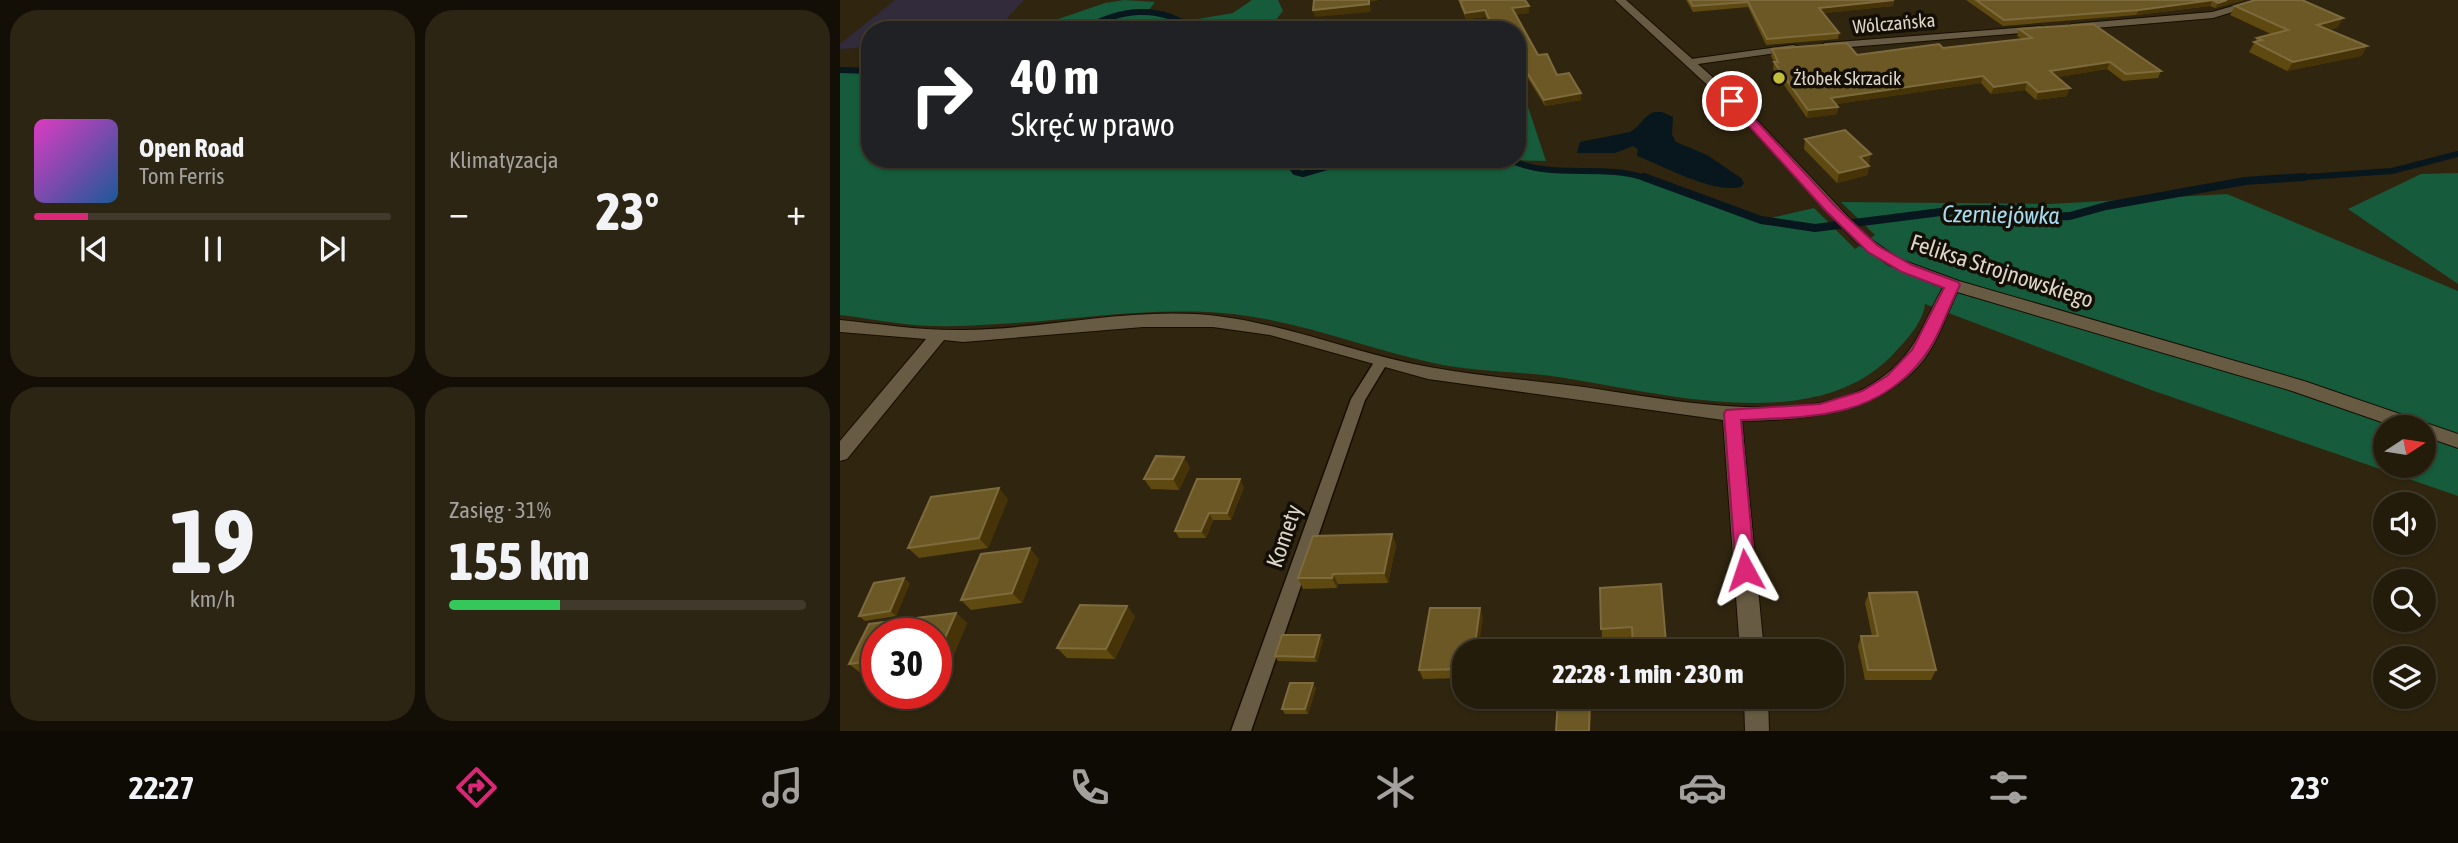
<!DOCTYPE html>
<html lang="pl">
<meta charset="utf-8">
<style>
:root{--surface:#241c0b;--page:#2c2514;--text:#f1f3f6;--muted:#a3a19d;--line:#413a2c;--accent:#db2777}
body{margin:0;font-family:"Asap Condensed",sans-serif;background:var(--page);color:var(--text);height:100vh;display:flex;flex-direction:column;font-size:26px;white-space:nowrap}
*{box-sizing:border-box;margin:0}
p{font-size:23px;color:var(--muted)}
.icon{flex:none;width:38px;height:38px;fill:none;stroke:currentColor;stroke-width:2;stroke-linecap:round;stroke-linejoin:round}
.map{position:relative;flex:1;overflow:hidden}
.drawer{display:flex;flex-direction:column;gap:10px;padding:10px;background:#140f06;width:840px}
.drawer>*{flex:none}
.guide{position:absolute;left:21px;top:21px;width:665px;height:147px;border-radius:28px;box-shadow:0 2px 5px #0004,0 0 0 2px var(--line);background:#202124;color:#fff;overflow:hidden}
.needle{width:46px;rotate:78deg}
.fabs{position:absolute;left:1533px;top:415px;display:grid;gap:14px}
.fabs a{display:grid;place-items:center;width:63px;height:63px;border-radius:50%;background:var(--surface);box-shadow:0 2px 5px #0004,0 0 0 2px var(--line);font-size:35px}
.speed{position:absolute;left:21px;top:618px;display:flex;gap:14px;font-size:35px;font-weight:700;text-align:center}
.speed>*{display:grid;place-content:center;width:91px;height:91px;border-radius:50%;background:var(--surface);box-shadow:0 2px 5px #0004,0 0 0 2px var(--line);line-height:1}
.speed .limit{border:10px solid #d22;background:#fff;color:#111}
.pin{position:absolute;display:grid;place-items:center;width:60px;height:60px;color:#fff;margin:-30px;border:4px solid #fff;border-radius:50%;box-shadow:0 2px 7px #0007}
.me{position:absolute;width:77px;margin:-38px;rotate:355deg;stroke-linejoin:round;filter:drop-shadow(0 0 5px #0008)}
.turn{display:flex;align-items:center;gap:24px;height:147px;padding:0 35px;font-size:32px}
.turn .icon{width:91px;height:91px;stroke-width:2.5}
.turn b{display:block;font-size:49px;line-height:60px}
.big{font-size:52px;font-weight:800;line-height:1.1}
.drawer .card{flex:1;display:flex;flex-direction:column;justify-content:center;gap:10px;min-width:0;padding:0 24px;border-radius:28px;background:var(--page)}
.drawer .dial{align-items:center;gap:0}
.dial b{font-size:91px;line-height:1}
.song{display:flex;align-items:center;gap:21px}
.cover{width:84px;height:84px;border-radius:10px;background:linear-gradient(135deg,hsl(310 70% 55%),hsl(210 70% 35%))}
.played{height:7px;border-radius:4px;background:linear-gradient(90deg,var(--accent) 15%,var(--line) 15%)}
.keys{display:flex;justify-content:space-around;direction:ltr}
.heat{display:flex;justify-content:space-between;align-items:center;font-size:38px;direction:ltr}
.charge{height:10px;border-radius:5px;background:linear-gradient(90deg,#34c759 31%,var(--line) 0)}
.drawer .tiles{flex:1;display:grid;gap:10px;grid-template-columns:repeat(2,1fr)}
.trip{position:absolute;left:612px;top:639px;width:392px;height:70px;border-radius:28px;background:var(--surface);box-shadow:0 2px 5px #0004,0 0 0 2px var(--line);font-weight:800;line-height:70px;text-align:center}
.tabs{display:flex;height:112px;justify-content:space-around;align-items:center;background:#0e0b04;color:var(--muted)}
.tabs .icon{width:49px;height:49px}
.tabs .current{color:var(--accent)}
.tabs b{font-size:32px;color:var(--text)}
main{display:flex;flex:1;min-height:0}
.map>svg:first-child{display:block}
</style>
<main>
<section class="drawer">
<div class="tiles">
<div class="card">
<div class="song"><i class="cover"></i><div><b>Open Road</b><p>Tom Ferris</p></div></div>
<div class="played"></div>
<div class="keys"><svg class="icon" aria-label="previous" viewBox="0 0 24 24"><path d="M18 5L8 12l10 7zM5 5v14"/></svg><svg class="icon" aria-label="pause" viewBox="0 0 24 24"><path d="M8 5v14M16 5v14"/></svg><svg class="icon" aria-label="next" viewBox="0 0 24 24"><path d="M6 5l10 7-10 7zM19 5v14"/></svg></div>
</div>
<div class="card"><p>Klimatyzacja</p>
<div class="heat"><a>−</a><b class="big">23°</b><a>+</a></div>
</div>
<div class="card dial"><b>19</b><p>km/h</p></div>
<div class="card"><p>Zasięg · 31%</p><b class="big">155 km</b><div class="charge"></div></div>
</div>
</section>
<div class="map">
<svg width="1618" height="731" viewBox="0 0 1618 731">
<rect width="100%" height="100%" fill="#30250f"/>
<polygon fill="#322b3b" points="55,0 184,0 156,30 30,30 30,47 0,49 0,44"/>
<g fill="#165b3c" fill-rule="evenodd">
<polygon points="284,0 315,2 309,10 334,15 346,21 393,13 412,0 438,0 443,11 435,21 440,30 186,30 265,3"/>
<path d="M0,70L30,71V159H677V96L684,95L706,161L670,160C703,184 751,164 790,172L921,220L974,208L1015,249L1035,235L1001,202L1210,204L1387,194L1618,291V496L1314,391L1085,304C1083,322 1068,338 1056,351C979,439 819,392 718,377C678,371 632,372 593,363C522,347 455,319 382,313C307,307 234,320 159,324C126,326 90,328 57,323C38,321 19,317 0,315ZM1545,427H1584V466H1545Z"/>
<polygon points="1618,173 1618,284 1508,209 1581,174"/>
</g>
<path fill="#07171d" d="M814,112H822L833,117L832,135L836,142L867,155L901,178L904,183L901,187C873,194 824,166 797,156L798,149L793,146L775,153H737L740,142L790,132C801,126 802,117 814,112Z"/>
<g fill="none" stroke-linecap="round" stroke-linejoin="round">
<g stroke="#07171d" stroke-width="6">
<path d="M242,30C280,9 318,3 355,30"/>
<polyline points="0,70 30,71"/>
<polyline points="451,159 450,165 455,172 463,174 514,159"/>
<polyline points="582,159 596,159"/>
<path d="M668,159C713,181 762,162 808,179"/>
<polyline points="1438,179 1552,171 1618,154"/>
</g>
<polyline stroke="#07171d" stroke-width="8" points="804,177 921,220 975,228 1124,209 1162,209 1210,217 1230,216 1266,206 1405,181 1464,177"/>
<defs>
<polygon id="lane" points="541,357 548,362 525,400 411,731 391,731 511,399 536,359"/>
<g id="street">
<polygon points="1414,0 1431,0 1373,18 1232,30 1227,27 1232,24 1372,12"/>
<polygon points="1201,26 1206,29 1205,31 985,49 979,46 985,43"/>
<polygon points="953,45 957,46 957,50 851,65 845,62 851,59"/>
<path d="M1113,280L1121,285C1108,308 1101,336 1085,358C1042,414 967,420 902,421L924,651H900L883,420L588,379L430,335L373,327H303L123,342L104,340L7,459L0,461V441L86,339L0,332V320C41,324 83,331 124,330C208,329 293,306 377,316C450,325 517,354 589,367C638,376 687,380 736,386C819,397 964,431 1037,381C1080,352 1082,321 1107,281Z"/>
<polygon points="904,696 928,696 929,731 905,731"/>
</g>
<polygon id="secondary" points="775,0 786,0 896,98 1026,236 1059,259 1119,281 1464,381 1618,434 1618,448 1584,436 1584,427 1556,427 1452,391 1107,289 1049,265 1016,242 888,104"/>
</defs>
<use href="#lane" stroke="#180e00" stroke-width="3"/>
<use href="#street" stroke="#180e00" stroke-width="2"/>
<use href="#secondary" stroke="#180e00" stroke-width="2"/>
<use href="#lane" fill="#675b43" fill-rule="evenodd"/>
<use href="#street" fill="#675b43" fill-rule="evenodd"/>
<use href="#secondary" fill="#675b43" fill-rule="evenodd"/>
</g>
<g fill="#5e4911">
<polygon points="618,0 685,0 689,6 689,13 676,14 698,55 717,75 741,93 741,100 705,106 684,72 680,73 677,67 677,30 652,30 646,17 626,19"/>
<polygon points="846,0 1054,0 1053,6 983,13 999,33 998,39 926,45 908,7 853,12"/>
<polygon points="1126,0 1404,0 1375,8 1370,6 1296,15 1163,26"/>
<polygon points="1395,6 1498,27 1488,30 1527,46 1521,56 1447,71 1409,52 1417,38 1431,34 1390,15"/>
<polygon points="1179,29 1321,71 1318,78 1283,81 1267,69 1217,77 1227,96 1196,100 1185,90 1151,94 1141,83 996,104 998,107 997,114 967,118 933,69 934,62 931,56 932,49 1017,55 1103,48 1182,39 1177,36"/>
<polygon points="965,139 1029,164 1028,164 1029,166 1027,175 997,183 964,149"/>
<polygon points="350,467 339,490 311,489 304,479"/>
<polygon points="404,487 391,520 373,520 366,538 339,538 335,531"/>
<polygon points="168,499 148,548 79,558 68,548"/>
<polygon points="552,534 556,545 548,583 498,584 497,588 463,589 458,578"/>
<polygon points="199,559 182,603 131,610 121,600"/>
<polygon points="70,583 56,616 25,621 19,616"/>
<polygon points="760,588 826,643 826,651 793,651 792,637 762,639"/>
<polygon points="1029,593 1096,670 1091,680 1025,680 1018,646 1021,636 1032,636 1025,603"/>
<polygon points="116,613 127,623 109,666 96,667 96,634 37,634 37,675 34,676 30,673 22,674 9,664 29,624"/>
<polygon points="295,616 275,659 227,658 217,648"/>
<polygon points="643,618 625,651 625,678 583,679 579,670"/>
<polygon points="483,640 477,662 438,661 435,656"/>
<polygon points="476,688 468,714 445,714 442,709"/>
</g>
<g fill="#463408">
<polygon points="529,0 537,0 537,1 530,2 531,12 475,17 473,10"/>
<polygon points="1054,0 1053,6 978,14 979,8"/>
<polygon points="1373,0 1370,6 1296,15 1299,10"/>
<polygon points="1387,0 1404,0 1375,8 1378,3"/>
<polygon points="689,6 689,13 673,15 672,8"/>
<polygon points="645,10 646,17 626,19 625,13"/>
<polygon points="1503,18 1498,27 1471,34 1477,25"/>
<polygon points="1527,46 1521,56 1447,71 1453,62"/>
<polygon points="1270,62 1267,69 1208,79 1210,71"/>
<polygon points="679,66 683,66 684,72 680,73"/>
<polygon points="1143,76 1141,83 990,105 991,98"/>
<polygon points="1187,82 1185,90 1151,94 1154,87"/>
<polygon points="1230,88 1227,96 1196,100 1198,92"/>
<polygon points="741,93 741,100 705,106 704,100"/>
<polygon points="998,107 997,114 967,118 968,110"/>
<polygon points="1031,154 1029,164 1018,166 1020,157"/>
<polygon points="1029,166 1027,175 997,183 999,173"/>
<polygon points="344,457 350,467 339,490 333,479"/>
<polygon points="400,479 404,487 391,520 387,513"/>
<polygon points="159,488 168,499 148,548 139,538"/>
<polygon points="369,513 373,520 366,538 361,531"/>
<polygon points="552,534 556,545 548,583 544,573"/>
<polygon points="190,548 199,559 182,603 172,593"/>
<polygon points="493,574 498,584 497,588 492,578"/>
<polygon points="64,578 70,583 56,616 50,611"/>
<polygon points="287,606 295,616 275,659 266,649"/>
<polygon points="640,608 643,618 638,651 634,651"/>
<polygon points="116,613 127,623 109,666 97,656"/>
<polygon points="480,635 483,640 477,662 474,657"/>
<polygon points="473,683 476,688 468,714 465,709"/>
<polygon points="750,699 751,708 750,731 749,731"/>
</g>
<g fill="#6b5824" stroke="#7d6b3e" stroke-width="2">
<polygon points="474,0 529,0 529,4 473,10"/>
<polygon points="620,0 685,0 689,6 672,8 698,55 707,54 717,75 729,73 741,93 704,100 683,66 679,66 677,62 677,30 654,30 645,10 625,13"/>
<polygon points="849,0 1054,0 979,8 999,33 927,39 908,2 853,6"/>
<polygon points="1136,0 1387,0 1378,3 1373,0 1299,10 1164,20"/>
<polygon points="1415,0 1462,0 1503,18 1477,25 1527,46 1453,62 1414,42 1422,40 1417,38 1448,30 1395,6"/>
<polygon points="1253,24 1321,71 1286,74 1270,62 1210,71 1230,88 1198,92 1187,82 1154,87 1143,76 991,98 998,107 968,110 934,62 938,62 932,49 1007,43 1017,55 1099,44 1103,48 1192,38 1179,29"/>
<polygon points="1005,130 1031,154 1020,157 1029,166 999,173 965,139"/>
<polygon points="316,456 344,457 333,479 304,479"/>
<polygon points="357,479 400,479 387,513 369,513 361,531 335,531"/>
<polygon points="159,488 139,538 68,548 91,497"/>
<polygon points="552,534 544,573 493,574 492,578 458,578 473,536"/>
<polygon points="190,548 172,593 121,600 141,554"/>
<polygon points="64,578 50,611 19,616 34,583"/>
<polygon points="821,584 826,643 793,645 792,627 761,629 760,588"/>
<polygon points="1077,592 1096,670 1028,670 1021,636 1038,636 1029,593"/>
<polygon points="240,605 287,606 266,649 217,648"/>
<polygon points="590,608 640,608 634,651 625,651 625,669 579,670"/>
<polygon points="116,613 97,656 96,656 96,634 37,634 37,664 21,666 23,662 9,664 29,624"/>
<polygon points="442,635 480,635 474,657 435,656"/>
<polygon points="450,683 473,683 465,709 442,709"/>
<polygon points="718,699 750,699 749,731 716,731"/>
</g>
<path fill="#db2777" stroke="#8e194d" stroke-width="2" d="M888,99H896L995,206L1038,246L1072,265L1118,282L1120,285C1108,308 1099,338 1083,358C1036,419 971,417 901,420L915,570L912,576L905,579L899,576L896,570L884,414L886,410L980,404L1022,391L1047,376L1072,350L1104,288L1062,272L1028,252L986,211L888,103Z"/>
<circle fill="#c3bd3e" stroke="#140f06" stroke-width="2.5" cx="939" cy="78" r="7"/>
<g text-anchor="middle" stroke-width="7" stroke-linejoin="round" paint-order="stroke">
<g font-size="19" fill="#dcd5c8" stroke="#140f06">
<text transform="translate(1054 23) rotate(-5)" y="7">Wólczańska</text>
</g>
<g font-size="19" fill="#dcd5c8" stroke="#140f06" text-anchor="start">
<text x="953" y="85">Żłobek Skrzacik</text>
</g>
<g font-size="23" fill="#dcd5c8" stroke="#140f06">
<text transform="translate(1162 271) rotate(18)" y="8">Feliksa Strojnowskiego</text>
<text transform="translate(444 536) rotate(-71)" y="8">Komety</text>
</g>
<g font-size="24" font-style="italic" fill="#a5dbf0" stroke="#140f06">
<text transform="translate(1161 215) rotate(1)" y="8">Czerniejówka</text>
</g>
</g>
</svg>
<div class="fabs">
<a><svg class="needle" viewBox="-14 -14 28 28"><path d="M0-13l5 13h-10z" fill="#e53935"/><path d="M0 13l5-13h-10z" fill="#a3a19d"/></svg></a>
<a><svg class="icon" aria-label="sound" viewBox="0 0 24 24"><path d="M4 9h4l5-4v14l-5-4H4zM17 9q2 3 0 6"/></svg></a>
<a><svg class="icon" aria-label="search" viewBox="0 0 24 24"><circle cx="10" cy="10" r="6"/><path d="M15 15l6 6"/></svg></a>
<a><svg class="icon" aria-label="layers" viewBox="0 0 24 24"><path d="M12 4l9 5-9 5-9-5zM3 14l9 5 9-5"/></svg></a>
</div>
<div class="speed"><div class="limit">30</div></div>
<div class="pin" style="left:892px;top:101px;background:#d93025"><svg class="icon" aria-label="arrive" viewBox="0 0 24 24"><path d="M6 21V4h12l-3 4 3 4H6"/></svg></div>
<svg class="me" style="left:905px;top:570px" viewBox="-20 -20 40 40"><path d="M0-17L14 15 0 8-14 15z" fill="#db2777" stroke="#fff" stroke-width="4"/></svg>
<div class="trip">22:28 · 1 min · 230 m</div>
<div class="guide">
<div class="turn"><svg class="icon" aria-label="right" viewBox="0 0 24 24"><path d="M7 20v-9h11M14 6l5 5-5 5"/></svg><div><b>40 m</b>Skręć w prawo</div></div>
</div>
</div>
</main>
<nav class="tabs">
<b>22:27</b>
<svg class="icon current" aria-label="directions" viewBox="0 0 24 24"><path d="M12 3l9 9-9 9-9-9zM9 14v-3h6M13 9l2 2-2 2"/></svg>
<svg class="icon" aria-label="music" viewBox="0 0 24 24"><path d="M9 18V5l10-2v13"/><circle cx="6" cy="18" r="3"/><circle cx="16" cy="16" r="3"/></svg>
<svg class="icon" aria-label="phone" viewBox="0 0 24 24"><path d="M5 4h4l2 5-3 2q2 4 5 5l2-3 5 2v4C11 20 4 13 5 4z"/></svg>
<svg class="icon" aria-label="climate" viewBox="0 0 24 24"><path d="M12 3v18M4 7l16 10M4 17L20 7"/></svg>
<svg class="icon" aria-label="car" viewBox="0 0 24 24"><path d="M5 17H2v-5l4-1 3-4h7l3 4 3 1v5h-3M9 17h6M6 11h13"/><circle cx="7" cy="17" r="2"/><circle cx="17" cy="17" r="2"/></svg>
<svg class="icon" aria-label="filters" viewBox="0 0 24 24"><path d="M4 7h16M4 17h16"/><circle cx="9" cy="7" r="2"/><circle cx="15" cy="17" r="2"/></svg>
<b>23°</b>
</nav>
